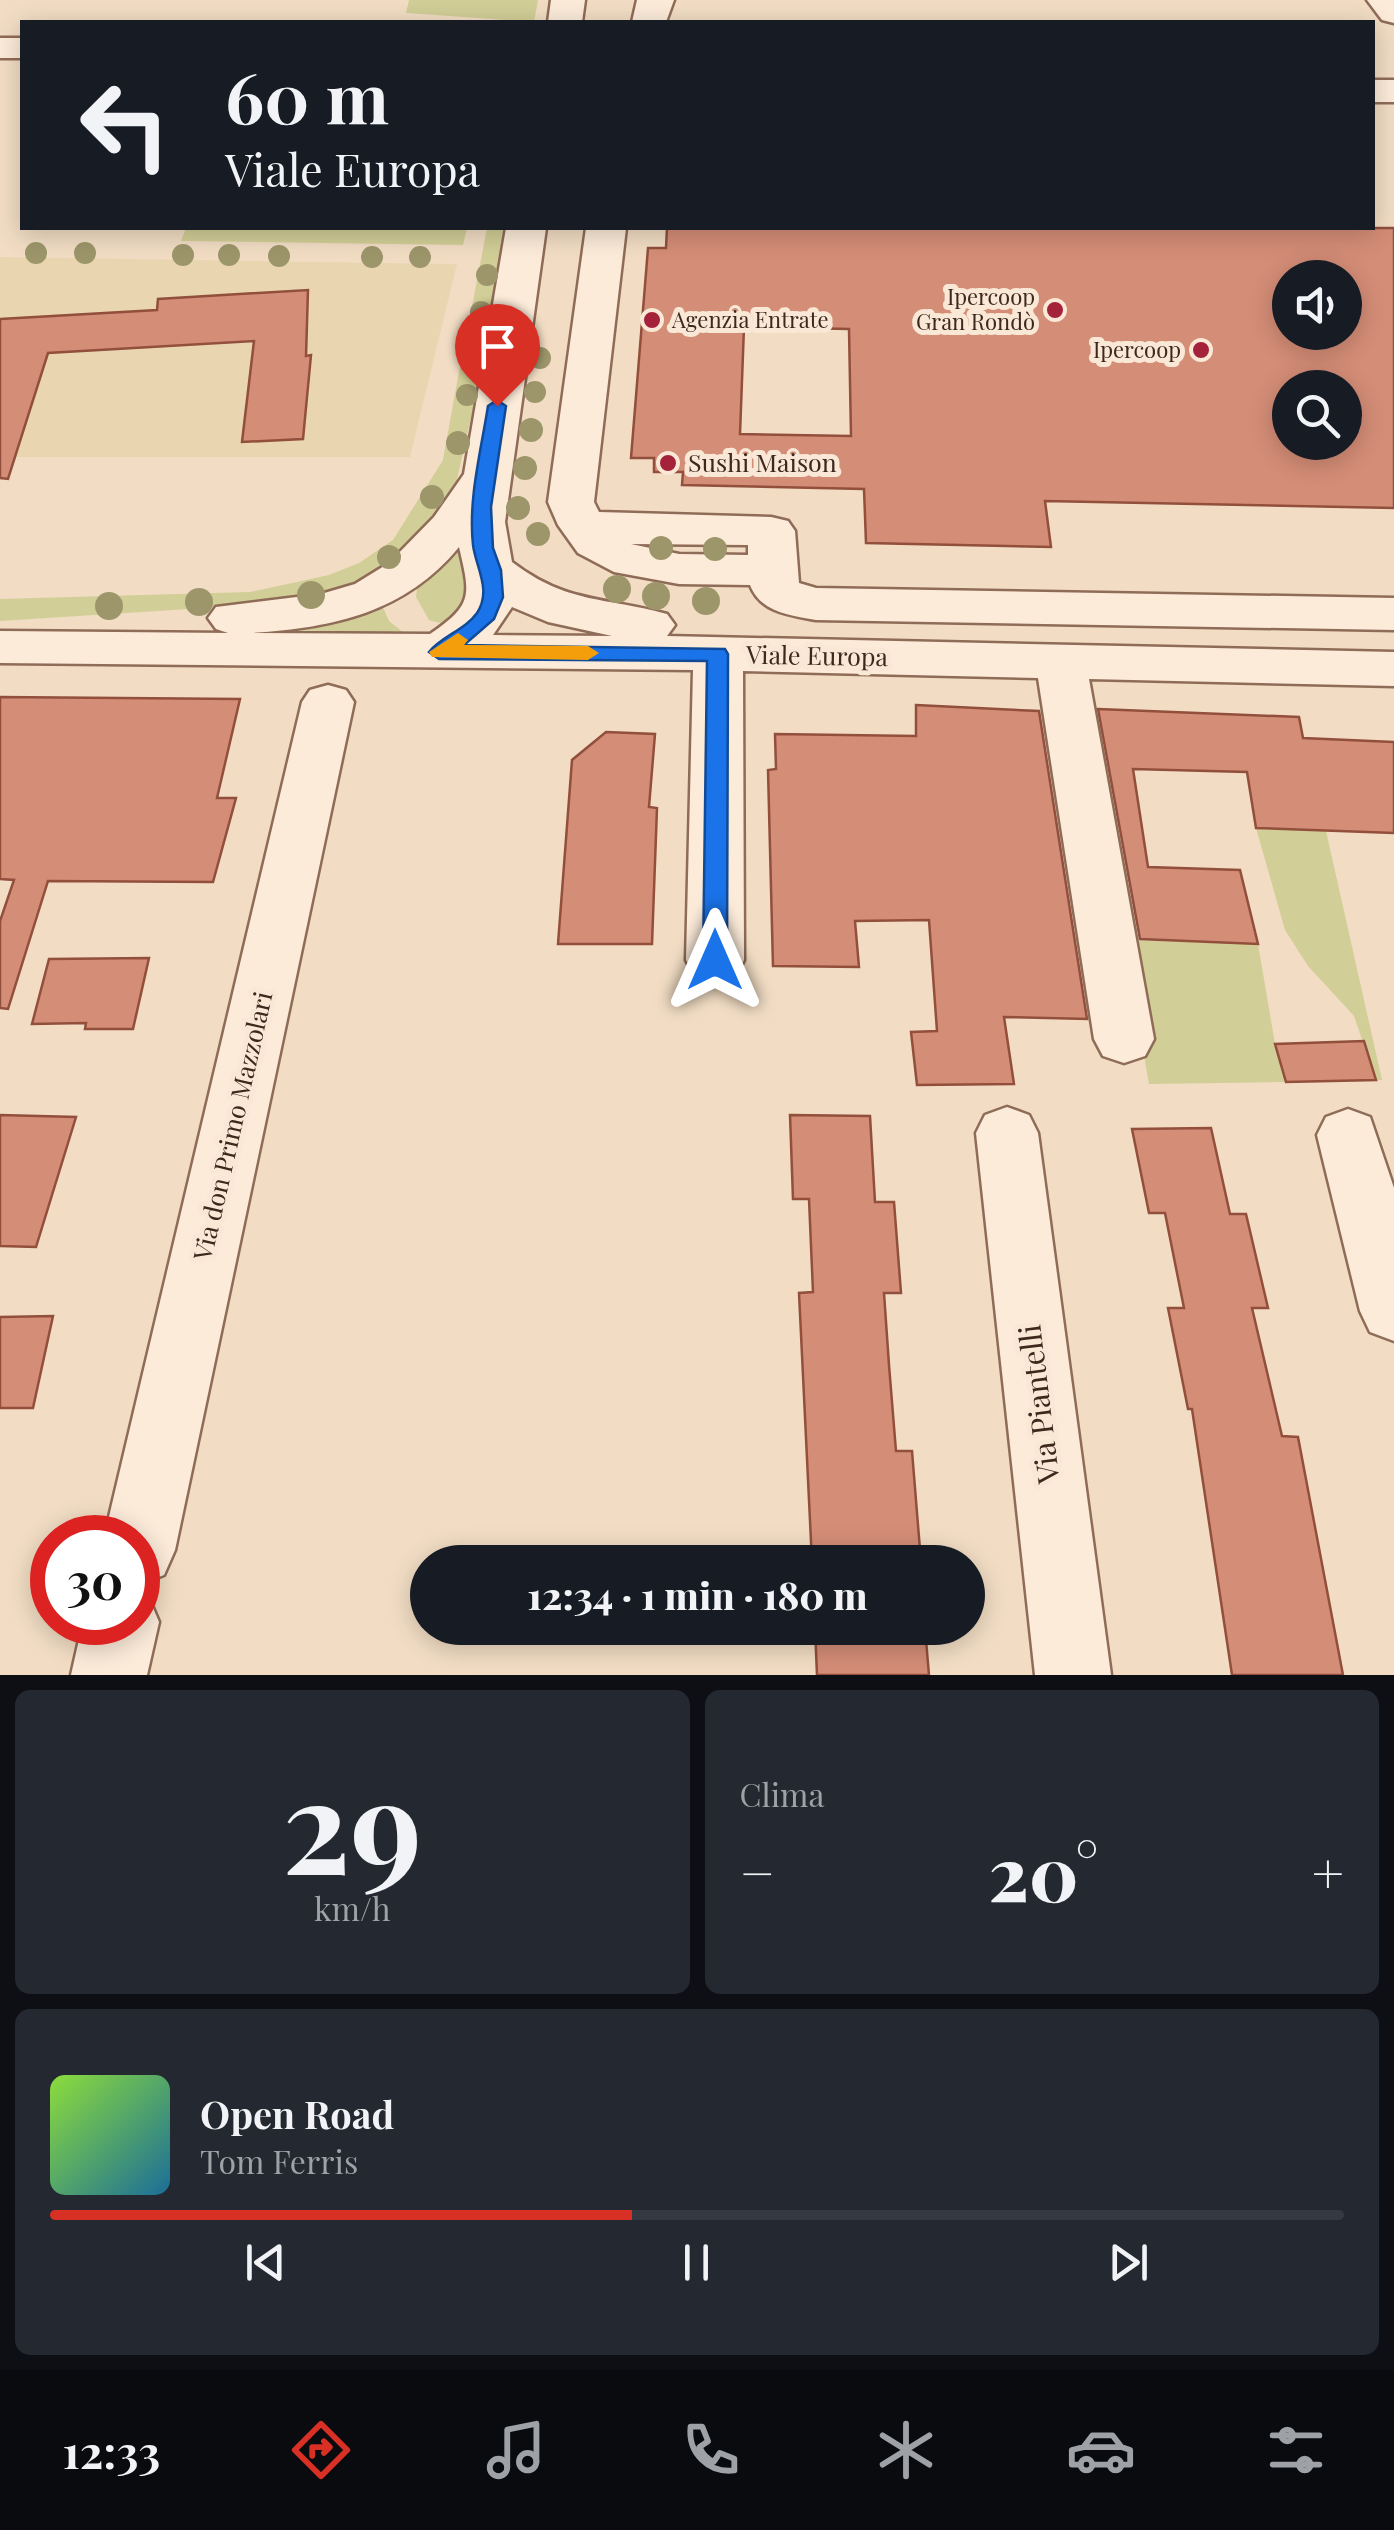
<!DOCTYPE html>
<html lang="it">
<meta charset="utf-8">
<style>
:root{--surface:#171b24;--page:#242831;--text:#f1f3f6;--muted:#9ea1a6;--line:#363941;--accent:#d93025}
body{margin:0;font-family:"Playfair Display",serif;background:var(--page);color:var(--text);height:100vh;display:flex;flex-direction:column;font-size:38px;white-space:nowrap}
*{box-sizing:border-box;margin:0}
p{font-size:32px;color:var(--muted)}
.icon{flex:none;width:55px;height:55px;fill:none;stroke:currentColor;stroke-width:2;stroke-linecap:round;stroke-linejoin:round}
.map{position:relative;height:1675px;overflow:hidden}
.drawer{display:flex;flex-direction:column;gap:15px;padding:15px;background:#0d0f14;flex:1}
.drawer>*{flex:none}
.banner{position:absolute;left:20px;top:20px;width:1355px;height:210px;border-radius:0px;box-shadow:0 5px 25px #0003;background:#171b24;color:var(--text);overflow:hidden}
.controls{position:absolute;left:1272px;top:260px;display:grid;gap:20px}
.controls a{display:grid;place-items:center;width:90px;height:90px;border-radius:50%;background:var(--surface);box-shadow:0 5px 25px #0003;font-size:50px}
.speed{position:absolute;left:30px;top:1515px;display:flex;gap:20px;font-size:50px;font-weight:700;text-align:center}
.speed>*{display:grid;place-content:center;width:130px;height:130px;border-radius:50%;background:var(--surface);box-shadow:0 5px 25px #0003;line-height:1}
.speed .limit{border:15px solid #d22;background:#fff;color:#111}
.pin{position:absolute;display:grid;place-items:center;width:85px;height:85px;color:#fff;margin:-102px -42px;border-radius:50% 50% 50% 0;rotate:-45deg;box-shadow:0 0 10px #0007}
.pin .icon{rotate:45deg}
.me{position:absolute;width:110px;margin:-55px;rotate:0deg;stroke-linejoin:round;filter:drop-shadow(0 0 8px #0008)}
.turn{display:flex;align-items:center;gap:35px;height:210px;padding:0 40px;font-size:45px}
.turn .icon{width:130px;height:130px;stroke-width:2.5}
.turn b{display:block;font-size:70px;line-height:85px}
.big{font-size:75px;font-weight:800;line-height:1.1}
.drawer .card{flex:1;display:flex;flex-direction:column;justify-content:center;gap:15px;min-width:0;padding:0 35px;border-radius:15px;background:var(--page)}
.drawer .dial{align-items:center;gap:0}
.dial b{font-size:130px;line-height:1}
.song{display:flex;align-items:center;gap:30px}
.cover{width:120px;height:120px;border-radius:15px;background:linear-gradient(135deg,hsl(90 70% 55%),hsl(200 70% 35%))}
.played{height:10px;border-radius:5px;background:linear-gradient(90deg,var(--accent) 45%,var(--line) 45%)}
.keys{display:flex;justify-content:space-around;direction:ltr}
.heat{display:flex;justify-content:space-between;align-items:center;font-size:55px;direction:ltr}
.drawer .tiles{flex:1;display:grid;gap:15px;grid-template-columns:1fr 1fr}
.card:last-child{grid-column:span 2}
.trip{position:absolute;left:410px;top:1545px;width:575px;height:100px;border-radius:50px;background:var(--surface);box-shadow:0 5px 25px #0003;font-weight:800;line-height:100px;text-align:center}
.menu{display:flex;height:160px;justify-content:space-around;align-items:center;background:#090b0e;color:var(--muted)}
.menu .icon{width:70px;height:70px}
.menu .current{color:var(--accent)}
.menu b{font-size:45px;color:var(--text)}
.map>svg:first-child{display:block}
</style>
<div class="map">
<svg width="1394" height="1675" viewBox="0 0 1394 1675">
<rect width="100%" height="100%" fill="#f2ddc4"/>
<polygon fill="#e9d6b1" points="0,257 457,264 410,457 0,457"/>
<g fill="#d2ce97">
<polygon points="409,0 538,0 534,22 406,13"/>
<polygon points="186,228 467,228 463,245 181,241"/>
<polygon points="487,228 506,228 488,321 467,333"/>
<polygon points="460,366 479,382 455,488 437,520 391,574 316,601 0,621 0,599 250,592 329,575 359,563 393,540 443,460"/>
<path d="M458,539L475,597C462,615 453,629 429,620L416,597L417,588Z"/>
<polygon points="381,603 389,621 404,633 236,629"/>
<polygon points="1256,828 1326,831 1382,1080 1376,1080 1354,1016 1308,966 1285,930"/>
<polygon points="1124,940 1258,944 1275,1044 1286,1082 1149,1084"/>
</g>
<g fill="#d48d77" stroke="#914f3c" stroke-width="2.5" fill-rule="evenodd">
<path d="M667,228H1394V508L1045,501L1051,547L866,543L864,489L682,485L683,472H654V458H631L648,248H666ZM1290,278H1345V332H1290ZM744,327L849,329L851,436L740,434ZM1290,388H1345V442H1290Z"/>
<polygon points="308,290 306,356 311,355 303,439 242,442 254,341 48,353 8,479 0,478 0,319 157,310 158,299"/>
<polygon points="0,697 240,699 217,798 236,798 213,882 48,881 8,1009 0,1008 0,921 14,880 0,879"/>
<polygon points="916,705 1039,711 1087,1019 1004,1017 1014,1084 917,1085 911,1032 937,1031 929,920 855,921 859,967 773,966 768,770 776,769 775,734 916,736"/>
<polygon points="1098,709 1299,717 1303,738 1394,742 1394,833 1256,828 1247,772 1133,769 1148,867 1240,870 1258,944 1140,939"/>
<polygon points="606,732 655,734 649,807 657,808 652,944 558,944 572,760"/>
<polygon points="149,958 133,1029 85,1029 86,1023 32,1024 49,959"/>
<polygon points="1364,1041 1376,1080 1286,1082 1275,1044"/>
<polygon points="0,1115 76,1117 36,1247 0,1246"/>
<polygon points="790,1115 870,1116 875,1202 894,1202 901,1293 884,1293 889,1365 896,1451 912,1451 921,1562 812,1562 799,1293 813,1292 809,1199 793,1199"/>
<polygon points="1211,1128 1230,1214 1246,1214 1268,1308 1252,1308 1282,1436 1298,1437 1343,1675 1232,1675 1192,1409 1188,1409 1168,1308 1184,1308 1165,1213 1149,1213 1132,1129"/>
<polygon points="53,1316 33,1408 0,1408 0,1317"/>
<polygon points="815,1628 925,1628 929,1675 817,1675"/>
</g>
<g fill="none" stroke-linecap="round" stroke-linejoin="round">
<defs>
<g id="minor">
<polygon points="551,0 585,0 582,22 548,22"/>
<polygon points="637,0 674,0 666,22 632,22"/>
<polygon points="1367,0 1394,0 1394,23 1382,20"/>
<rect x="0" y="38" width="22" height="20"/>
<rect x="1372" y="80" width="22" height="22"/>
<path d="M506,228H546L505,522L512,562C567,604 605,597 667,614L675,625L667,636L1394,652V686L1089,679L1154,1039L1145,1056L1124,1063L1103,1056L1094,1039L1038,678L743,671L744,960L736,976L715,982L694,976L686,960L693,670L0,663V631L228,633L216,629L208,618L216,607L321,594L355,584L389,563L434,517L464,474ZM459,547C470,595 474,604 430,634L251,633C332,628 405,613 459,547ZM512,607L548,622L612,636L493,635Z"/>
<path d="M586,228H626L594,502L599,512L771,517L788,521L795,531L799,583L816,588L1394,598V630L816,620C790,615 761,613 750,585L679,584L614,572L578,553L558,525L548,502ZM631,544L748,545V555L679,554Z"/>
<polygon points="328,685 346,690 354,702 175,1550 164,1575 138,1585 138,1538 104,1538 302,702 310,690"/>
<polygon points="1007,1107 1029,1115 1038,1133 1111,1675 1035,1675 976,1133 985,1115"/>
<polygon points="1348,1109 1370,1117 1394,1188 1394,1341 1370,1332 1360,1311 1317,1135 1326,1117"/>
<polygon points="138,1592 148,1596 159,1622 147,1675 71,1675 83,1622 138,1622"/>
</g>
</defs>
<use href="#minor" stroke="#8f6c58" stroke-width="5"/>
<use href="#minor" fill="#fcebd9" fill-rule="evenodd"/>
</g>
<g fill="#9d966b">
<circle cx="36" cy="253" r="11"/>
<circle cx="85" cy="253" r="11"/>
<circle cx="183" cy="255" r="11"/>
<circle cx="229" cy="255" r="11"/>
<circle cx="279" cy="256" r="11"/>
<circle cx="372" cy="257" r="11"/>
<circle cx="420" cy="257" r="11"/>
<circle cx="487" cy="275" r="11"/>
<circle cx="481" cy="312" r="11"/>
<circle cx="540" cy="358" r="11"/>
<circle cx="535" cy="392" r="11"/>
<circle cx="467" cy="395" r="11"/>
<circle cx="531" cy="430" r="12"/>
<circle cx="458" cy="443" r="12"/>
<circle cx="525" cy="468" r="12"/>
<circle cx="432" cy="497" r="12"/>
<circle cx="518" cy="508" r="12"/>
<circle cx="538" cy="534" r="12"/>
<circle cx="661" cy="548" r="12"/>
<circle cx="715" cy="549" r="12"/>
<circle cx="389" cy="557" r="12"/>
<circle cx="617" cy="589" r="14"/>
<circle cx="311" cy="595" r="14"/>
<circle cx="656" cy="596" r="14"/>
<circle cx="706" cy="601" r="14"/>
<circle cx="199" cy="602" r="14"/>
<circle cx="109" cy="606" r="14"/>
</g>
<path fill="#1a73e8" stroke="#114b97" stroke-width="2.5" d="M497,400L506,406L491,507L493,548L501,570L503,597L494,619L464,645L725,649L728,654L727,960L724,966H706L703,960L707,661L439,659L429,652C442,636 465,630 477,613C492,590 476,568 473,545C468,499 481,451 488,406Z"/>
<polygon fill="#f59e0b" points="458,633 468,640 464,645 588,646 599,653 588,660 432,657 429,652"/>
<g fill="#a4223a" stroke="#f9e8d5" stroke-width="4">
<circle cx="1055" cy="310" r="10"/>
<circle cx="652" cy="320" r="10"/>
<circle cx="1201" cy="350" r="10"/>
<circle cx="668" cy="463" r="10"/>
</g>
<g text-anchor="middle" stroke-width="10" stroke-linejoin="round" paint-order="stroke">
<g font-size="22" fill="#3e281e" stroke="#f9e8d5" text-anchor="end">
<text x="1035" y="305">Ipercoop<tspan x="1035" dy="25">Gran Rondò</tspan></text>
<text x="672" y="328" text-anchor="start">Agenzia Entrate</text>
<text x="1181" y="358">Ipercoop</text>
</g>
<g font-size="25" fill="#3e281e" stroke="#f9e8d5" text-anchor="start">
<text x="688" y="472">Sushi Maison</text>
</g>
<g font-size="25" fill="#3e281e" stroke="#f9e8d5">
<text transform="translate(817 656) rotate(1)" y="9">Viale Europa</text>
<text transform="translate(233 1126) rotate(-77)" y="9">Via don Primo Mazzolari</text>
</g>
<g font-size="30" fill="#3e281e" stroke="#f9e8d5">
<text transform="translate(1040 1404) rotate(-97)" y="10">Via Piantelli</text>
</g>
</g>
</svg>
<div class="controls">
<a><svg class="icon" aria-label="sound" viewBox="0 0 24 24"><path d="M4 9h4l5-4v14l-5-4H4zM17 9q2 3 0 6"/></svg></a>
<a><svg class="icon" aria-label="search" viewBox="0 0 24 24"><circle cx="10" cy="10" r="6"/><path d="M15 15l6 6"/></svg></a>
</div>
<div class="speed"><div class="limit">30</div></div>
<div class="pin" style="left:497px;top:406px;background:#d93025"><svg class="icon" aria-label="arrive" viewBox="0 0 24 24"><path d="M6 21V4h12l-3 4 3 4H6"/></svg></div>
<svg class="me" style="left:715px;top:960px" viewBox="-20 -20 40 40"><path d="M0-17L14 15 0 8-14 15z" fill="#1a73e8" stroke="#fff" stroke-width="4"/></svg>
<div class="trip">12:34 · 1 min · 180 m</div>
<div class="banner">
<div class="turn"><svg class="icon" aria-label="left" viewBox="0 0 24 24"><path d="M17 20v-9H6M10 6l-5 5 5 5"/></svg><div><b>60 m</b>Viale Europa</div></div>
</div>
</div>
<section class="drawer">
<div class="tiles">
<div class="card dial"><b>29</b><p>km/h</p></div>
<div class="card"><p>Clima</p>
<div class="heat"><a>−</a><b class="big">20°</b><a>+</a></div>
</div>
<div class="card">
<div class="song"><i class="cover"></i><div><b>Open Road</b><p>Tom Ferris</p></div></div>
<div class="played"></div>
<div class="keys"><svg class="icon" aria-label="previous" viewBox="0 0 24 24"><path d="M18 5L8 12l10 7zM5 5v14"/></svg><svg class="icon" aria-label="pause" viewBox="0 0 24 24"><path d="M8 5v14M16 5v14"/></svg><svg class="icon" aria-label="next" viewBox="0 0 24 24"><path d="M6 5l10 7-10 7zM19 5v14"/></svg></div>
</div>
</div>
</section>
<nav class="menu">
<b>12:33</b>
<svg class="icon current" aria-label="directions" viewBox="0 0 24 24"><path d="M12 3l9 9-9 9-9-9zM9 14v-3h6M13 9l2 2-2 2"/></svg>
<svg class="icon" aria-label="music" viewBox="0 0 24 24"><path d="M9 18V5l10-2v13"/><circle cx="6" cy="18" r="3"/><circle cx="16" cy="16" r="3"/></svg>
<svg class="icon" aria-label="phone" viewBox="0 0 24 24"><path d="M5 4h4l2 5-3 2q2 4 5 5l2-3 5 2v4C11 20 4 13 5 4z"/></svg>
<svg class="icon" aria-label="climate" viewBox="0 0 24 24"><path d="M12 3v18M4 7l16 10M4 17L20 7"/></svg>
<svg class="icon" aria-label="car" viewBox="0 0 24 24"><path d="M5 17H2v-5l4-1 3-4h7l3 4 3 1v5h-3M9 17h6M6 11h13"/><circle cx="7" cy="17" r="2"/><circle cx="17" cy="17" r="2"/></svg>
<svg class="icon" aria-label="filters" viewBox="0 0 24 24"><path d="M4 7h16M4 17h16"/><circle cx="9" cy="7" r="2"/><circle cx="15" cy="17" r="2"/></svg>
</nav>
